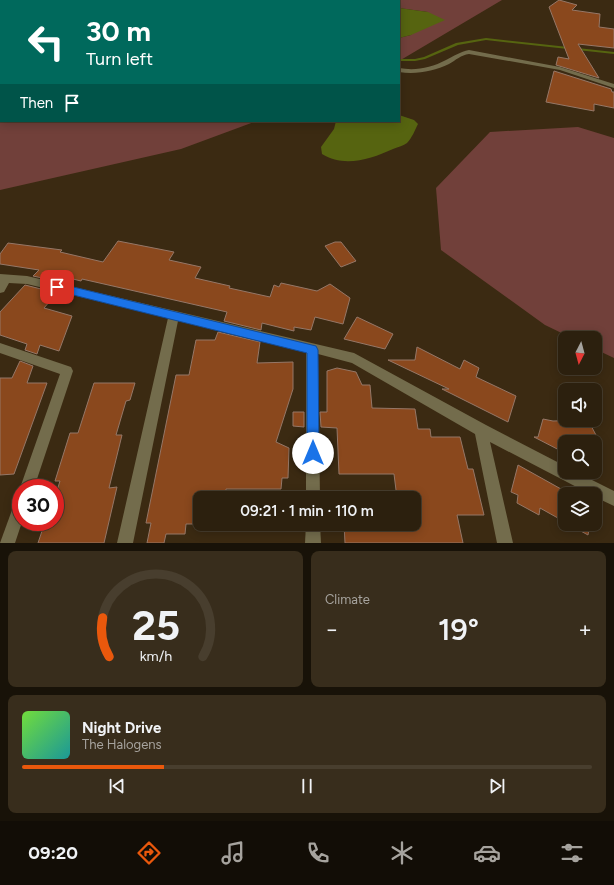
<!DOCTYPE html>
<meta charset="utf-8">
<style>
:root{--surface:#2c200e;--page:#382d1c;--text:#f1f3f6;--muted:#a6a39e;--line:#483e2e;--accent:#ea580c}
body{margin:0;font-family:Figtree,sans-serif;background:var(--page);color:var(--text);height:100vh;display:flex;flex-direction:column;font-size:15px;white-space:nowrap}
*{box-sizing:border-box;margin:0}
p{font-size:13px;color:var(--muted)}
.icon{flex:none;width:22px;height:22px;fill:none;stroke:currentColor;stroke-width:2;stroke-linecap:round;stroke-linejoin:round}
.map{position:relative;height:543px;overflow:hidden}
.drawer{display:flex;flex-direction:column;gap:8px;padding:8px;background:#181208;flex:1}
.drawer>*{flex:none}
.top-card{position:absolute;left:0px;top:0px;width:400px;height:122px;box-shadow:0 2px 10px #0003,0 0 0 1px var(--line);background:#00695c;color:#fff;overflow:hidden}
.needle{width:26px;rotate:186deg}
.tools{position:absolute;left:558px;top:331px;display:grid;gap:8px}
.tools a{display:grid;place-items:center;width:44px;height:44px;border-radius:8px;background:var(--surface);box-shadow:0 2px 10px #0003,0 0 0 1px var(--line);font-size:20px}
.speed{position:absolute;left:12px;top:479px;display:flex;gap:8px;font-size:20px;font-weight:700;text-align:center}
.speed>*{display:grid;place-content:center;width:52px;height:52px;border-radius:50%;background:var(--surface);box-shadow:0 2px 10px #0003,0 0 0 1px var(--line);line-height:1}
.speed .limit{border:6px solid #d22;background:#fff;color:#111}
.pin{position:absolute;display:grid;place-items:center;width:34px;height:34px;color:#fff;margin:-17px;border-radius:8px;box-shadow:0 2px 6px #0006}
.me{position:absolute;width:44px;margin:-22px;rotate:0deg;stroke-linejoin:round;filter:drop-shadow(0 0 3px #0008)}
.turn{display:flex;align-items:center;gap:14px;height:84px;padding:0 20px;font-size:18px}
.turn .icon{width:52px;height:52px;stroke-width:2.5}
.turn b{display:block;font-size:28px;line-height:34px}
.then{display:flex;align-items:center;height:38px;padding:0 20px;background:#0003;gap:8px;font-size:15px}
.big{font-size:30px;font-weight:600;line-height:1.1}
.drawer .card{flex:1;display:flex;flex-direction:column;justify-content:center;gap:6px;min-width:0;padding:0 14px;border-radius:8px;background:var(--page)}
.drawer .dial{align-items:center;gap:0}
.dial svg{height:104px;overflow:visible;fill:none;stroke:var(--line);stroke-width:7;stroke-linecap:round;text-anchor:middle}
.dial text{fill:var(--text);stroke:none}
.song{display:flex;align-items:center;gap:12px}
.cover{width:48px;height:48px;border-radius:6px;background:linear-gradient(135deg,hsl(100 70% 55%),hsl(180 70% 35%))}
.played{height:4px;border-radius:2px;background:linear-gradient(90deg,var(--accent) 25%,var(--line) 25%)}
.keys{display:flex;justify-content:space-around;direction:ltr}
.heat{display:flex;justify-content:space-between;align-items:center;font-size:22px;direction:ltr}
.drawer .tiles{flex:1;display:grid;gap:8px;grid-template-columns:1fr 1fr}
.card:last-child{grid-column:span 2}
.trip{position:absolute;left:193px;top:491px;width:228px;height:40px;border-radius:8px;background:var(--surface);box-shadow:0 2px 10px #0003,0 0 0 1px var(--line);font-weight:600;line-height:40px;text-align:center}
.dock{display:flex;height:64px;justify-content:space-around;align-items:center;background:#120d06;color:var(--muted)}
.dock .icon{width:28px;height:28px}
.dock .current{color:var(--accent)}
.dock b{font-size:18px;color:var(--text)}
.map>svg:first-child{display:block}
</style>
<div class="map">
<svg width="614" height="543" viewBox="0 0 614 543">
<rect width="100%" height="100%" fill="#3b2a12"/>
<g fill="#71403a">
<polygon points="0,0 502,0 399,61 399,38 411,35 428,12 399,8 399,1 1,1 1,121 257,121 181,149 0,190"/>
<polygon points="578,127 614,138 614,358 595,349 595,338 572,338 545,325 441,250 436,188 490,132"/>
</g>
<g fill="#566410">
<polygon points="399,8 428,12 445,20 411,35 399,38"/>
<path d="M399,115L414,120L418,124C415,130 412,138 407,143C403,146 397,147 393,149C371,159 344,168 322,154L321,147L334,129L336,121H399Z"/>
</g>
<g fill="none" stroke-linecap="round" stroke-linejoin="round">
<g fill="#566410" fill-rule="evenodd">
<rect x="300" y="0" width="3" height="1"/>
<polygon points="486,38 614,52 614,54 486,40 458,45 425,59 415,61 399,61 399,59 415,59 424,57 456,43"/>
<rect x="0" y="75" width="1" height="3"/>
</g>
</g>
<g fill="#8a481d" stroke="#957767">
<polygon points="559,0 577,5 572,10 600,14 599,27 614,29 614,48 578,44 599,78 556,65 558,57 569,59 549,7"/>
<polygon points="554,71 611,89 612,92 614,92 614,108 594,104 594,111 546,102"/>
<polygon points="118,241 174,252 169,260 201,267 195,278 230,286 229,288 270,297 274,285 279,287 281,283 317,291 330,284 350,298 343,324 315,317 311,330 294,327 294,331 262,323 261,330 224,321 227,312 82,279 81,281 69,278 65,283 33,276 39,270 0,264 0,254 8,243 62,250 60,252 103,262"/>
<polygon points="335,242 341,242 356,261 341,267 325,246"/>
<polygon points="25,285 57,293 44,308 72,316 59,351 40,345 37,354 25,350 27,344 0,335 0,312"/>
<polygon points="357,317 393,334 385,349 344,339"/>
<polygon points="218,332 260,342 257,363 293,362 293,389 276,442 289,448 288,478 282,478 281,489 226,489 225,496 224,496 223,498 200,498 200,524 209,524 186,524 185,534 166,534 164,543 147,543 151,523 146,523 176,375 189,375 196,340 215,340"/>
<polygon points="417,347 460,369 464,360 479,368 476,377 516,396 508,422 442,389 449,389 388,360 415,360"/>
<polygon points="20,361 33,366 27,383 47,383 14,474 0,475 0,378 12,378"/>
<polygon points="337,368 356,372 362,385 370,385 372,408 415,409 418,429 430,429 431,437 460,437 468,469 473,469 484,515 457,515 463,543 345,543 344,524 414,524 414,498 397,498 394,474 339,474 337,428 321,427 320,412 327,412 327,371"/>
<polygon points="94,383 135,383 130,400 126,401 116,435 122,435 109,488 117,487 104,543 38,543 45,522 55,522 55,497 60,481 55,481 70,433 78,433"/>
<polygon points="293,412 304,412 304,427 293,426"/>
<polygon points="543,419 553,421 588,420 597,437 595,454 595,442 565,442 565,453 534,437 538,437"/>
<polygon points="518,465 570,494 565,494 565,522 540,508 539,515 517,503 518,495 511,492"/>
<polygon points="568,524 590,524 588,535"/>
</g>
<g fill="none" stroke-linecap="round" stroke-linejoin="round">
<g fill="#736c4c" fill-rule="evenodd">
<path d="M469,50L560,67L614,84V88L560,70L469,54C461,55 456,60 449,64C434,71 416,75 399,72V68C415,71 431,68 446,60C454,56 460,52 469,50Z"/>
<rect x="0" y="65" width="1" height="4"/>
<polygon points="0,274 27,276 354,353 486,425 565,466 565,472 576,472 614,491 614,506 595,497 595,494 590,494 490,442 513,543 497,543 475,434 352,363 318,354 320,498 306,498 306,352 178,321 133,543 117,543 168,318 27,284 9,283 4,292 0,293"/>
<polygon points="0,343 71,367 73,371 34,488 21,488 21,490 20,488 60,374 0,353"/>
<polygon points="21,497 22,522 15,543 0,543 16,499"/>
<polygon points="306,524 320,524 321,543 305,543"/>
</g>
</g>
<polygon fill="#1a73e8" stroke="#114b97" points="57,283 316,346 318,350 319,453 317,458 313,459 309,458 307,453 307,353 57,291 53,289 52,287 53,284"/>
</svg>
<div class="tools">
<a><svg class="needle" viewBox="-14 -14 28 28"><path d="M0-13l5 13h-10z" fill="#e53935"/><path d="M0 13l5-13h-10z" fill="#a6a39e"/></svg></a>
<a><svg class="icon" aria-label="sound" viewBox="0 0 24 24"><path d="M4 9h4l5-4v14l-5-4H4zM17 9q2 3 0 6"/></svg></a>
<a><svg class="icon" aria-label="search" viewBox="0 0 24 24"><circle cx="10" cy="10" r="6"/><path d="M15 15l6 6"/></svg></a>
<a><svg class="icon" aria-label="layers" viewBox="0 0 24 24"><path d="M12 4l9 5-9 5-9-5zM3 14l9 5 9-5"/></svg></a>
</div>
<div class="speed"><div class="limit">30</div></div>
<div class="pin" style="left:57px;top:287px;background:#d93025"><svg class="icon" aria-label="arrive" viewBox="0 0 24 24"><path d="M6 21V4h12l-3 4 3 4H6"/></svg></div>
<svg class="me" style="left:313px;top:453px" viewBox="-20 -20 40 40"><circle r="19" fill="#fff"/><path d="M0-13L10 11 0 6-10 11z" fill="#1a73e8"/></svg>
<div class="trip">09:21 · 1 min · 110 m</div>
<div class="top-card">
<div class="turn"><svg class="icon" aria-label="left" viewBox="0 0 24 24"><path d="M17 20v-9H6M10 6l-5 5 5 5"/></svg><div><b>30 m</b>Turn left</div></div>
<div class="then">Then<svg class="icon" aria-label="arrive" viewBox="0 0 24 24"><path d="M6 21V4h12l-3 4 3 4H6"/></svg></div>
</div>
</div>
<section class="drawer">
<div class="tiles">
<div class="card dial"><svg viewBox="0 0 100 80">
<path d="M14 69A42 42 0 1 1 86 69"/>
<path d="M14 69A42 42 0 0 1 9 39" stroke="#ea580c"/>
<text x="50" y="56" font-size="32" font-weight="700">25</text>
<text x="50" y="72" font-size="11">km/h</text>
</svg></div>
<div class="card"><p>Climate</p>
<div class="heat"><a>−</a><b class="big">19°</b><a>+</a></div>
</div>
<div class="card">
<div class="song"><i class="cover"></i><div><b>Night Drive</b><p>The Halogens</p></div></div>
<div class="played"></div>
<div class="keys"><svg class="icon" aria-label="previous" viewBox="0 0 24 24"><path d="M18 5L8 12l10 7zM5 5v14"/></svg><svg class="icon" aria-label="pause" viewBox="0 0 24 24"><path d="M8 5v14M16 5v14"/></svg><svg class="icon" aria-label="next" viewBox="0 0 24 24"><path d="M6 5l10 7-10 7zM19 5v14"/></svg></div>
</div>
</div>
</section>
<nav class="dock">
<b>09:20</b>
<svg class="icon current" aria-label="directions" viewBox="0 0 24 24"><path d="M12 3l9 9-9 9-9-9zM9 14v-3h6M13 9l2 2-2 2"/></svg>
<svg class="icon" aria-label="music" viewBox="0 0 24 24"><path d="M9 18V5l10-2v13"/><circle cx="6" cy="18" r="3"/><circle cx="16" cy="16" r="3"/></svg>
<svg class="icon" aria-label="phone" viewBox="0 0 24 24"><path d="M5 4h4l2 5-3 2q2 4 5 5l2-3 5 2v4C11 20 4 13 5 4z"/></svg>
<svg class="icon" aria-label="climate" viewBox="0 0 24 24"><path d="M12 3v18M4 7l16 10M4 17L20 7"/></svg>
<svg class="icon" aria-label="car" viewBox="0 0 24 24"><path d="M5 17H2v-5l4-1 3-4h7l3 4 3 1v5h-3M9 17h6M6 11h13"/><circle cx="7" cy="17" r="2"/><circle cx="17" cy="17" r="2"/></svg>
<svg class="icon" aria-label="filters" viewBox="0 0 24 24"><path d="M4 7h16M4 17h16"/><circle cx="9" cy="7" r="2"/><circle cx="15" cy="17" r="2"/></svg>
</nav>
